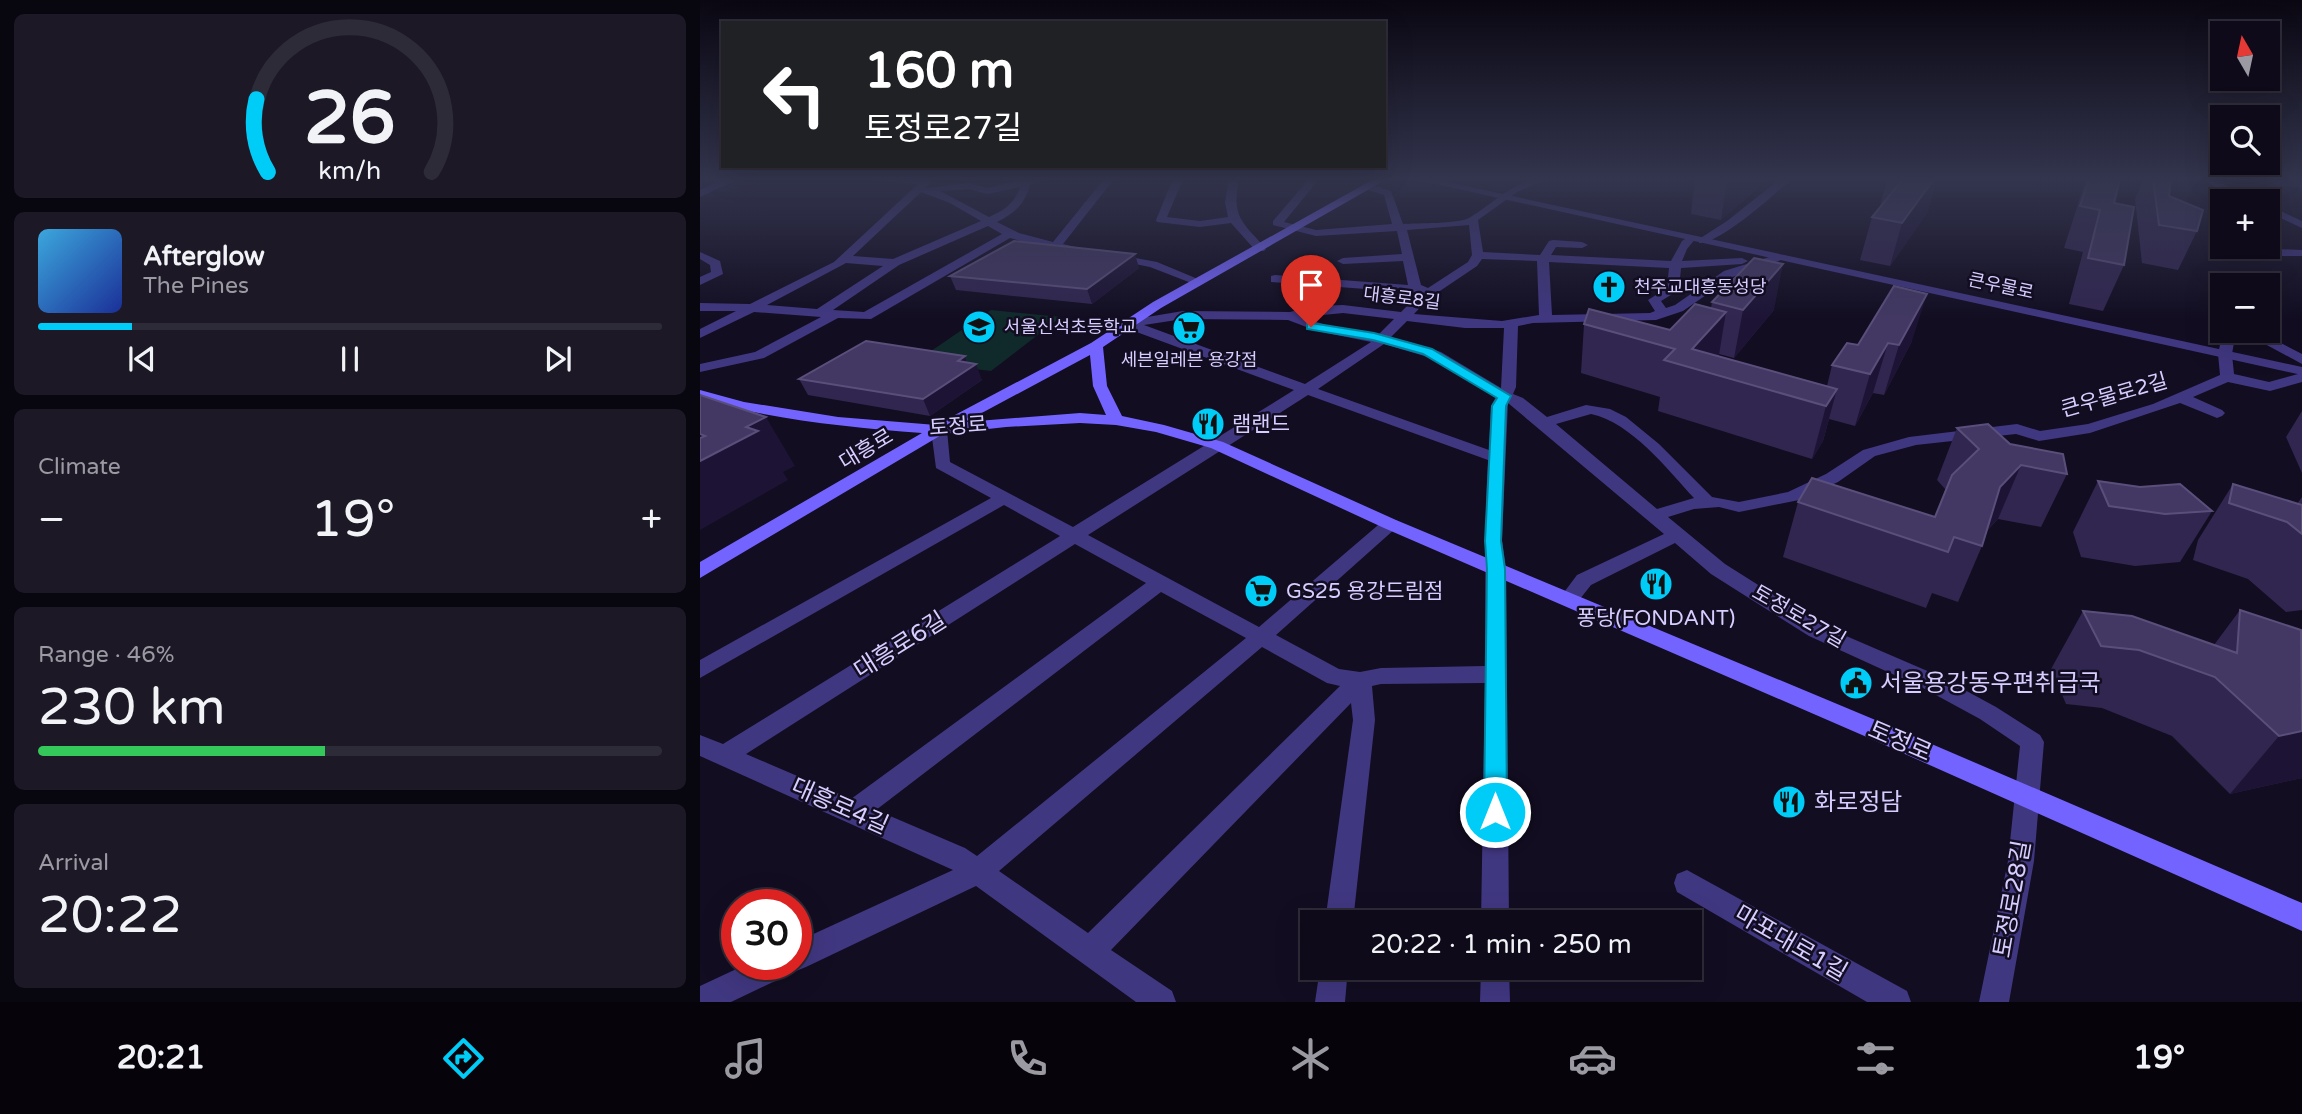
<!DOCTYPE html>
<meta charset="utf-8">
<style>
:root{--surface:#0e0a19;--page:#1c1826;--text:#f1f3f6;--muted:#9b9aa2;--line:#2e2b38;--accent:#00ccf8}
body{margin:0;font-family:"Varela Round","Noto Sans KR",sans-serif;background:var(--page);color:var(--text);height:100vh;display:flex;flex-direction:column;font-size:26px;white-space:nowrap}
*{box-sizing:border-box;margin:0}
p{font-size:23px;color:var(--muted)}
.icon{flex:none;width:38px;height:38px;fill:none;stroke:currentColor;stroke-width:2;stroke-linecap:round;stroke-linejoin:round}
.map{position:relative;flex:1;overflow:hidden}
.drawer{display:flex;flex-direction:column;gap:14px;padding:14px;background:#08060e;width:700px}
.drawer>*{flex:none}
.banner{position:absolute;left:21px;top:21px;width:665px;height:147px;border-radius:0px;box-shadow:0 7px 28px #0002,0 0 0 2px var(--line);background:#202124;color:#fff;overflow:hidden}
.needle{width:46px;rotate:351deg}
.tools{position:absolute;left:1510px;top:21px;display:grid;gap:14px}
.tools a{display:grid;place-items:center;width:70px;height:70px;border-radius:0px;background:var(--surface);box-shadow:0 7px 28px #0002,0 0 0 2px var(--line);font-size:35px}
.speed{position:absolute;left:21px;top:889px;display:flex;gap:14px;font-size:35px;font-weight:700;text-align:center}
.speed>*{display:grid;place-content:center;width:91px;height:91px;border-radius:50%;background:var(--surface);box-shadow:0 7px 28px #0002,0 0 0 2px var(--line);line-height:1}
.speed .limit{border:10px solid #d22;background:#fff;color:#111}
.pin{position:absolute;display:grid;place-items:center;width:60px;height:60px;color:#fff;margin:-72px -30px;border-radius:50% 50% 50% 0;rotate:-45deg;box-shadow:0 0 7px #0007}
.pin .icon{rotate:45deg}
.me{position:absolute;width:77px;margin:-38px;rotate:0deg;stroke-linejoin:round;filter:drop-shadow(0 0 5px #0008)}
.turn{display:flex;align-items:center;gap:24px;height:147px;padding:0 28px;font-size:32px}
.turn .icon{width:91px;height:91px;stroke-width:2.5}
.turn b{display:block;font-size:49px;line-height:60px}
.big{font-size:52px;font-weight:600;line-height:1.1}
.drawer .card{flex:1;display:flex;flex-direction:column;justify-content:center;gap:10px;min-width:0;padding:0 24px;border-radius:10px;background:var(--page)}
.drawer .dial{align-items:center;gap:0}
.dial svg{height:182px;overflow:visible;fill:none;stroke:var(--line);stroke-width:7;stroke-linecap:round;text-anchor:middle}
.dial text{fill:var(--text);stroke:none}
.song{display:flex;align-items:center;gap:21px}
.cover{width:84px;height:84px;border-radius:10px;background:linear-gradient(135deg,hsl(200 70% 55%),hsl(230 70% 35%))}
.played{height:7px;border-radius:4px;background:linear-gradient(90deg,var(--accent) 15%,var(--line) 15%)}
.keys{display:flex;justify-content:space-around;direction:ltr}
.heat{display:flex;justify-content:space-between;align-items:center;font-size:38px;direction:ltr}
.charge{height:10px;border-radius:5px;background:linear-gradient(90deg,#34c759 46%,var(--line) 0)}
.trip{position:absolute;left:600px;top:910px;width:402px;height:70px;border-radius:0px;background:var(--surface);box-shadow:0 7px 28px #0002,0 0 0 2px var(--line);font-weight:600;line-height:70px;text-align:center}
.dock{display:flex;height:112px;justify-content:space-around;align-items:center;background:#06040a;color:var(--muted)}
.dock .icon{width:49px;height:49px}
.dock .selected{color:var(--accent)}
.dock b{font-size:32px;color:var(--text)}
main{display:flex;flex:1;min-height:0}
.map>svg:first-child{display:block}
</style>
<main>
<section class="drawer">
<div class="card dial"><svg viewBox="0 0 100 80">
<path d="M14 69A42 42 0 1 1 86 69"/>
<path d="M14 69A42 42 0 0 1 9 37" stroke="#00ccf8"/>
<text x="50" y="56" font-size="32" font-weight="700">26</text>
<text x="50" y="72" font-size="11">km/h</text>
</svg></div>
<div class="card">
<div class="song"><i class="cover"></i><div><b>Afterglow</b><p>The Pines</p></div></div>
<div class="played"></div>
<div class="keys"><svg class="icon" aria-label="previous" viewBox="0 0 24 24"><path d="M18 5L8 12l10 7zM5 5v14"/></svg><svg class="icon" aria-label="pause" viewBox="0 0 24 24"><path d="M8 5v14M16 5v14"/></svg><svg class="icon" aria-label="next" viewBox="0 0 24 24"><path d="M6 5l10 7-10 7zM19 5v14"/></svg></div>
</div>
<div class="card"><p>Climate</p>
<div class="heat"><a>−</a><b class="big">19°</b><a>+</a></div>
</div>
<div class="card"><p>Range · 46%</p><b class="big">230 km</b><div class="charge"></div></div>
<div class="card"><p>Arrival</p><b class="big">20:22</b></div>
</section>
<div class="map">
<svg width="1602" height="1002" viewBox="0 0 1602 1002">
<rect width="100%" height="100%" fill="#120d21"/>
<polygon fill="#102a2b" points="291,310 361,317 291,371 215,362"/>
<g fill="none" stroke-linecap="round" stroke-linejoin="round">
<g fill="#403781" fill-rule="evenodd">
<polygon points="24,179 38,179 0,197 0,190"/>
<path d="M163,179H227L231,182L226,188H228L269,183L287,188L327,179H347L330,184C325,204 315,213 297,222L319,233L353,242L404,179H414L363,244L380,248V252L341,247L310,238L171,319L138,318L64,358L0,372V364L55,352L121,317L54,312L0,338V329L36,311H0V303L50,304L134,262L218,184ZM320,187C315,203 305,210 289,217L240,191L269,189L287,194ZM221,192L250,203L281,221L193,259L153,256ZM288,226L302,234L164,312L133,310L199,265ZM146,263L183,266L117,309L67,305Z"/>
<path d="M473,179H483L467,217L500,221L528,217L525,202L529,179H539C531,218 543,222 566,249L564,251H556L531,223L500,227L457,222L456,220Z"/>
<path d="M609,179H619L584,222L616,230L692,224L684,195L666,189V185L669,184L691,191L703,224C718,223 757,224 769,218C795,203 813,179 847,179L817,192L778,220L783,252L840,255L849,241L853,240L882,242L888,245L882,248L856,247L851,255L971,261L982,241L991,235L996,238L987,249L982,261L1042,258L1048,261L1042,264L981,268L979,290L961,301L966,308L975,305L1024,271L1076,255H1084V259L1032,277L983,311L956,320L833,323L818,326L816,387L813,394L823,398L847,417L886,405L910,409L926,417L959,444L1012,497L1039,502L1088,492L1126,474L1163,450L1209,437L1317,424L1340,431L1388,424L1453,404L1520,375L1518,354L1523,331H1536L1532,354L1534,374L1569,382L1602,373V382L1570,391L1528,382L1493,397L1522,410L1525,413L1522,416L1517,418L1480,403L1390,433L1339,441L1316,434L1216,445L1175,456L1138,482L1099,500L1039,512L1019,507L994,509L968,517L1025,564L1123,626L1239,676L1296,707L1340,735L1344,742L1334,861L1309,1002H1279L1308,861L1320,746L1280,719L1223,688L1109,636L1011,574L975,543L891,585L876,604H862L859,599L877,575L964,534L808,403L802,540L806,569L809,922H781L785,683L681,684L672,686L675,720L653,922H625L653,720L651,703L411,950L472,991L476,1002H436L276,886L106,967L96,971L92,970L90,974L31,1002H0V986L47,964H96V942L253,870L0,756V735L23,744L360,536L304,505L0,678V660L291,498L236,468L231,430L233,427L239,425L247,430L250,462L373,527L594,390L423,327V321L483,311L590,312L613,306L643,305L701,312L720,293L571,282V276L575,275L708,285L703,261L643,264L637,261L643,258L702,254L697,231L616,236L573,225V221ZM769,225L772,255L768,262L728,288L721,285L707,230ZM782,259L837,261L839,315L802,321L714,314L728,299L777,266ZM849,262L969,268L967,288L948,300L955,311L950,313L852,315ZM643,313L694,319L678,335L626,325L602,317ZM483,319L588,320L617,331L671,342L605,384L444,325ZM707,321L765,328H804L801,388L741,352L691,337ZM684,344L731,358L796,397L791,406L789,450L618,389ZM608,395L788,460C784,529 786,597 785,666L681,668L660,672L639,669L576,635L696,528L699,524L696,520H684L559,627L388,535ZM891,414C932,423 967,469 994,498L957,509L856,424ZM375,544L446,583L151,799L46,754ZM461,592L546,638L277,856L265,848L176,810ZM562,647L627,683L640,686L388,933L299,871Z"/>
<path d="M1080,179H1091C1076,194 1018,245 999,243V239L1027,221Z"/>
<polygon points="1500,179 1513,179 1557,201 1544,201"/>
<polygon points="1568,205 1602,221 1602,228 1568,212"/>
<polygon points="1531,247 1602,250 1602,256 1569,256"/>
<polygon points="0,252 20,261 23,274 0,285 0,277 11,272 10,265 0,259"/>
<polygon points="414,254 457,262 505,282 499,286 450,267 410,259 408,257"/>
<polygon points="1541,331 1558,331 1602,354 1602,364"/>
<polygon points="987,870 1207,991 1211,1002 1167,1002 977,892 974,883 977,874"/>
<polygon points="620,968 648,968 645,1002 615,1002"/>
<polygon points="781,968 809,968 810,1002 780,1002"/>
</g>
<polygon fill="#403781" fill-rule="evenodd" points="713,179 733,179 1602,367 1602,375"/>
<path fill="#7464ff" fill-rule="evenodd" d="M674,179H687L461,308L403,347L407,386L422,416L464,425L523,442L696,520L1185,724L1602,903V931L1169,738L684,528L511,448L456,432L416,425L380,423L306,427L243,434L0,578V562L222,433C147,427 73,420 0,399V390L44,402L138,417L236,425L391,343L453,302ZM390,355L393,386L406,415L380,413L265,422Z"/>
</g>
<g fill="#312650">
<polygon points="995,179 1068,179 1021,220 991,214"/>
<polygon points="1187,179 1237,179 1227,213 1190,266 1160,260 1172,217 1180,207"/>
<polygon points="1386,179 1420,179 1414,203 1424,265 1403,311 1369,304 1383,252 1364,248"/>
<polygon points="1444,179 1471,179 1469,196 1497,231 1478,270 1442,263 1435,199"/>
<polygon points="1568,179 1602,179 1602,188 1571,185"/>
<polygon points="439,268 392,304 256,290 250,276"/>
<polygon points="1012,302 1074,310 1034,358 1019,354 1019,356 1127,386 1132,365 1158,345 1212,341 1184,395 1173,393 1155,426 1129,419 1123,441 1112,459 958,411 960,397 881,373 884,324 970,330 1011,308"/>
<polygon points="265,356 267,362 282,380 230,416 108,395 99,379"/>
<polygon points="1602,411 1602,473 1586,437"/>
<polygon points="1257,428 1310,444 1367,474 1341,527 1298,519 1287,531 1282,546 1258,602 1232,593 1226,608 1083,557 1098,502 1235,517 1246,490 1237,480"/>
<polygon points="1398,481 1512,511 1480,562 1435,566 1381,557 1373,532"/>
<polygon points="1533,484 1597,504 1602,497 1602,610 1586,612 1548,579 1493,560 1498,540"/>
<polygon points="1540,610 1602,668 1602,778 1530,794 1472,736 1402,708 1366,704 1351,669 1383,611 1514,645"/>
</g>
<g fill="#1d1435">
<polygon points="1027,179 1068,179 1021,220 1027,180"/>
<polygon points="1234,179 1237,179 1227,213 1190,266 1202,223"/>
<polygon points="435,254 439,268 392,304 387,289"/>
<polygon points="1083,264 1074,310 1034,358 1043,310"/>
<polygon points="1227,294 1212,341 1184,395 1199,345"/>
<polygon points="1026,312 1018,361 992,349"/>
<polygon points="1188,343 1173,393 1155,426 1170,374"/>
<polygon points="265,356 269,368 276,364 282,380 230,416 223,399 258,361"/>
<polygon points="1137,389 1123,441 1112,459 1126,406"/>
<polygon points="66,417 95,466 83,472 88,480 0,530 0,461 46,427"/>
<polygon points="1321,465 1298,519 1277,541 1300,487"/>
<polygon points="1602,731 1602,778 1530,794 1579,736"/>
</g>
<g fill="#423863" stroke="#5a4f7b" stroke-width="2">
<polygon points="1203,179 1234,179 1202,223 1172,217"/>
<polygon points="1389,179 1420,179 1414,203 1434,207 1424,265 1388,258 1400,210 1380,206"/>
<polygon points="1453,179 1471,179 1469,196 1503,210 1497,231 1459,225"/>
<polygon points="314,241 435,254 387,289 250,276"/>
<polygon points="1054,258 1083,264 1043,310 1012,302"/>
<polygon points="1194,286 1227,294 1199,345 1188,343 1170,374 1132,365 1147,343 1158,345"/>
<polygon points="995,304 1026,312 992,349 1137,389 1126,406 964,360 975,349 884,324 889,309 970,330"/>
<polygon points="166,341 265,356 258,361 276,364 223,399 99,379"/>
<polygon points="0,395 66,417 46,427 58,431 0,461 0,438 5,436 0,434"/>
<polygon points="1288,424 1310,444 1363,454 1367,474 1321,465 1300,487 1282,546 1254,537 1248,552 1098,502 1112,478 1235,517 1252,475 1279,449 1257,428"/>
<polygon points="1398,481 1440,487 1480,484 1512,511 1465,514 1409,506"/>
<polygon points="1533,484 1602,505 1602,534 1587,522 1529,503"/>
<polygon points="1540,610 1601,630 1602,731 1579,736 1515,677 1439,650 1401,646 1383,611 1432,616 1537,653"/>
</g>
<linearGradient id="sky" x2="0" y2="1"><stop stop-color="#0a0712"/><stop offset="0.56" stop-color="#33354e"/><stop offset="1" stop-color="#33354e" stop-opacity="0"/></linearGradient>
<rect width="1602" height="320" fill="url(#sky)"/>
<polygon fill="#00ccf8" stroke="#0085a1" stroke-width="2" points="611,323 674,333 732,349 811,396 806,406 801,541 805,569 807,812 803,819 795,822 787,819 784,812 787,569 785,541 792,406 797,398 723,354 673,340 607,329 607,324"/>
<defs>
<symbol id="church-disc" viewBox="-11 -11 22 22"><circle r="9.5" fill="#00ccf8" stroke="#120d21"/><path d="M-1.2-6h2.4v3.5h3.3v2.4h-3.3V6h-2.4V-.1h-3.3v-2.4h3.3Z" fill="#111"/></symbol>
<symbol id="school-disc" viewBox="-11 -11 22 22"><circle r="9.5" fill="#00ccf8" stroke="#120d21"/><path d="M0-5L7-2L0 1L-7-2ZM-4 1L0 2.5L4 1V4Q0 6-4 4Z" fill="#111"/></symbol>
<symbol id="supermarket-disc" viewBox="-11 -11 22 22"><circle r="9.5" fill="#00ccf8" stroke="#120d21"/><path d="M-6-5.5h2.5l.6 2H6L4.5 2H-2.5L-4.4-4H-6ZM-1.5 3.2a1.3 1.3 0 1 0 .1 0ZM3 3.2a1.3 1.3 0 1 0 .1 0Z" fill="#111"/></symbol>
<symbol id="restaurant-disc" viewBox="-11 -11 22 22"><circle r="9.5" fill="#00ccf8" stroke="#120d21"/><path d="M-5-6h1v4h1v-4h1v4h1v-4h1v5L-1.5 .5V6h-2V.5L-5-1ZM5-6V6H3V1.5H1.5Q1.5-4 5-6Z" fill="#111"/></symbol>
<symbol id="civic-disc" viewBox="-11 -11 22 22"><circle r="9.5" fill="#00ccf8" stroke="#120d21"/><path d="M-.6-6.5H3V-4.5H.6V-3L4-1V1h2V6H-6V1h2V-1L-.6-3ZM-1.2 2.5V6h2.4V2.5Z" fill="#111"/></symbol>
</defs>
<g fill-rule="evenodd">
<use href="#church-disc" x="890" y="268" width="38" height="38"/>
<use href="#school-disc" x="260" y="308" width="38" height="38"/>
<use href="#supermarket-disc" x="470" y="309" width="38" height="38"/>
<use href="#restaurant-disc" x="489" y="405" width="38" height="38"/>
<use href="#restaurant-disc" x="937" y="565" width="38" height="38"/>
<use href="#supermarket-disc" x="542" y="572" width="38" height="38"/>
<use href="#civic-disc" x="1137" y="664" width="38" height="38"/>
<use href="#restaurant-disc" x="1070" y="783" width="38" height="38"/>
</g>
<g text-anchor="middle" stroke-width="5" stroke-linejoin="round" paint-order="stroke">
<g font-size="18" fill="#d7cdff" stroke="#120d21">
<text transform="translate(1301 286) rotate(12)" y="6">큰우물로</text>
<text transform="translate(702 298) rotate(7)" y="6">대흥로8길</text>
</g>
<g font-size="18" fill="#d7cdff" stroke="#120d21" text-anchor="start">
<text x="934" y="293">천주교대흥동성당</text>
<text x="304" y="333">서울신석초등학교</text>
<text x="489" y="366" text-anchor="middle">세븐일레븐 용강점</text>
</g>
<g font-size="21" fill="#d7cdff" stroke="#120d21">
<text transform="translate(1414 395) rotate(-16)" y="7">큰우물로2길</text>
<text transform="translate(258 426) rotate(-4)" y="7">토정로</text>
<text transform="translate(166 449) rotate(-31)" y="7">대흥로</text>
<text transform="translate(1099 616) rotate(30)" y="7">토정로27길</text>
</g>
<g font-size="21" fill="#d7cdff" stroke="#120d21" text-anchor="start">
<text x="532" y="431">램랜드</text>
<text x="586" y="598">GS25 용강드림점</text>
<text x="956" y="625" text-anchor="middle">퐁당(FONDANT)</text>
</g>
<g font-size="24" fill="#d7cdff" stroke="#120d21">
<text transform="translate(200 645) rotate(-32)" y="8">대흥로6길</text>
<text transform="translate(1200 741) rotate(23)" y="8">토정로</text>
<text transform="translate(140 806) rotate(24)" y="8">대흥로4길</text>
<text transform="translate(1312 899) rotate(-80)" y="8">토정로28길</text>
<text transform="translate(1091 943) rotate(30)" y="8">마포대로1길</text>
</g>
<g font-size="24" fill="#d7cdff" stroke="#120d21" text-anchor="start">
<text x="1180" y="691">서울용강동우편취급국</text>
<text x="1114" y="810">화로정담</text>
</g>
</g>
</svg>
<div class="tools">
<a><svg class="needle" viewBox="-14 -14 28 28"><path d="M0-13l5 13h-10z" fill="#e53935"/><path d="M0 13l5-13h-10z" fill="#9b9aa2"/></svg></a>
<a><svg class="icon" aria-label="search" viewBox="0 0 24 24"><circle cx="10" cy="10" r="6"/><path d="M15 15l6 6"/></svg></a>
<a>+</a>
<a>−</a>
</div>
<div class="speed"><div class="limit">30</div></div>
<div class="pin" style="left:611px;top:327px;background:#d93025"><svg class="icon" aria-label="arrive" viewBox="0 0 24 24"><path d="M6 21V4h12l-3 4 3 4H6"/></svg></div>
<svg class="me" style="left:795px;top:812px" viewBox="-20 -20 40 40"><circle r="17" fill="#00ccf8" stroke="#fff" stroke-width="3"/><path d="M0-11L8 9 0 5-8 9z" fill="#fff"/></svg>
<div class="trip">20:22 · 1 min · 250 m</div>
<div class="banner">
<div class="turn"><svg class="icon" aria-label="left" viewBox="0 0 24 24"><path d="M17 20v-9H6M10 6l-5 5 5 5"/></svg><div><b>160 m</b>토정로27길</div></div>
</div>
</div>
</main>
<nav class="dock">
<b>20:21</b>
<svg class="icon selected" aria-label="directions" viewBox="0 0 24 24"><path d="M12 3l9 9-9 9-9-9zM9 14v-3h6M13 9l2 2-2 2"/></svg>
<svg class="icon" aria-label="music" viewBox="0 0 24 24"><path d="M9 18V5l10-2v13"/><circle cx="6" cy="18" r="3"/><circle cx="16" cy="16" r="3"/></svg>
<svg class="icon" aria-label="phone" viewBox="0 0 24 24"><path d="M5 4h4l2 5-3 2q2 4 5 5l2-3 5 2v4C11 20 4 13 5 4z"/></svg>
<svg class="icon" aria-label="climate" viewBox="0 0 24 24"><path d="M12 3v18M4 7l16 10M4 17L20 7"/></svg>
<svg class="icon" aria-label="car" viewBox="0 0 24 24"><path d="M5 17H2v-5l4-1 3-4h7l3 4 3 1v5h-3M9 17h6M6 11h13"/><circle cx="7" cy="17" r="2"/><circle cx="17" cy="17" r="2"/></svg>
<svg class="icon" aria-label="filters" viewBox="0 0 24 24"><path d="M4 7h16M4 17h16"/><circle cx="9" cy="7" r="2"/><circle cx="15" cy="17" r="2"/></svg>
<b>19°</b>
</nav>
